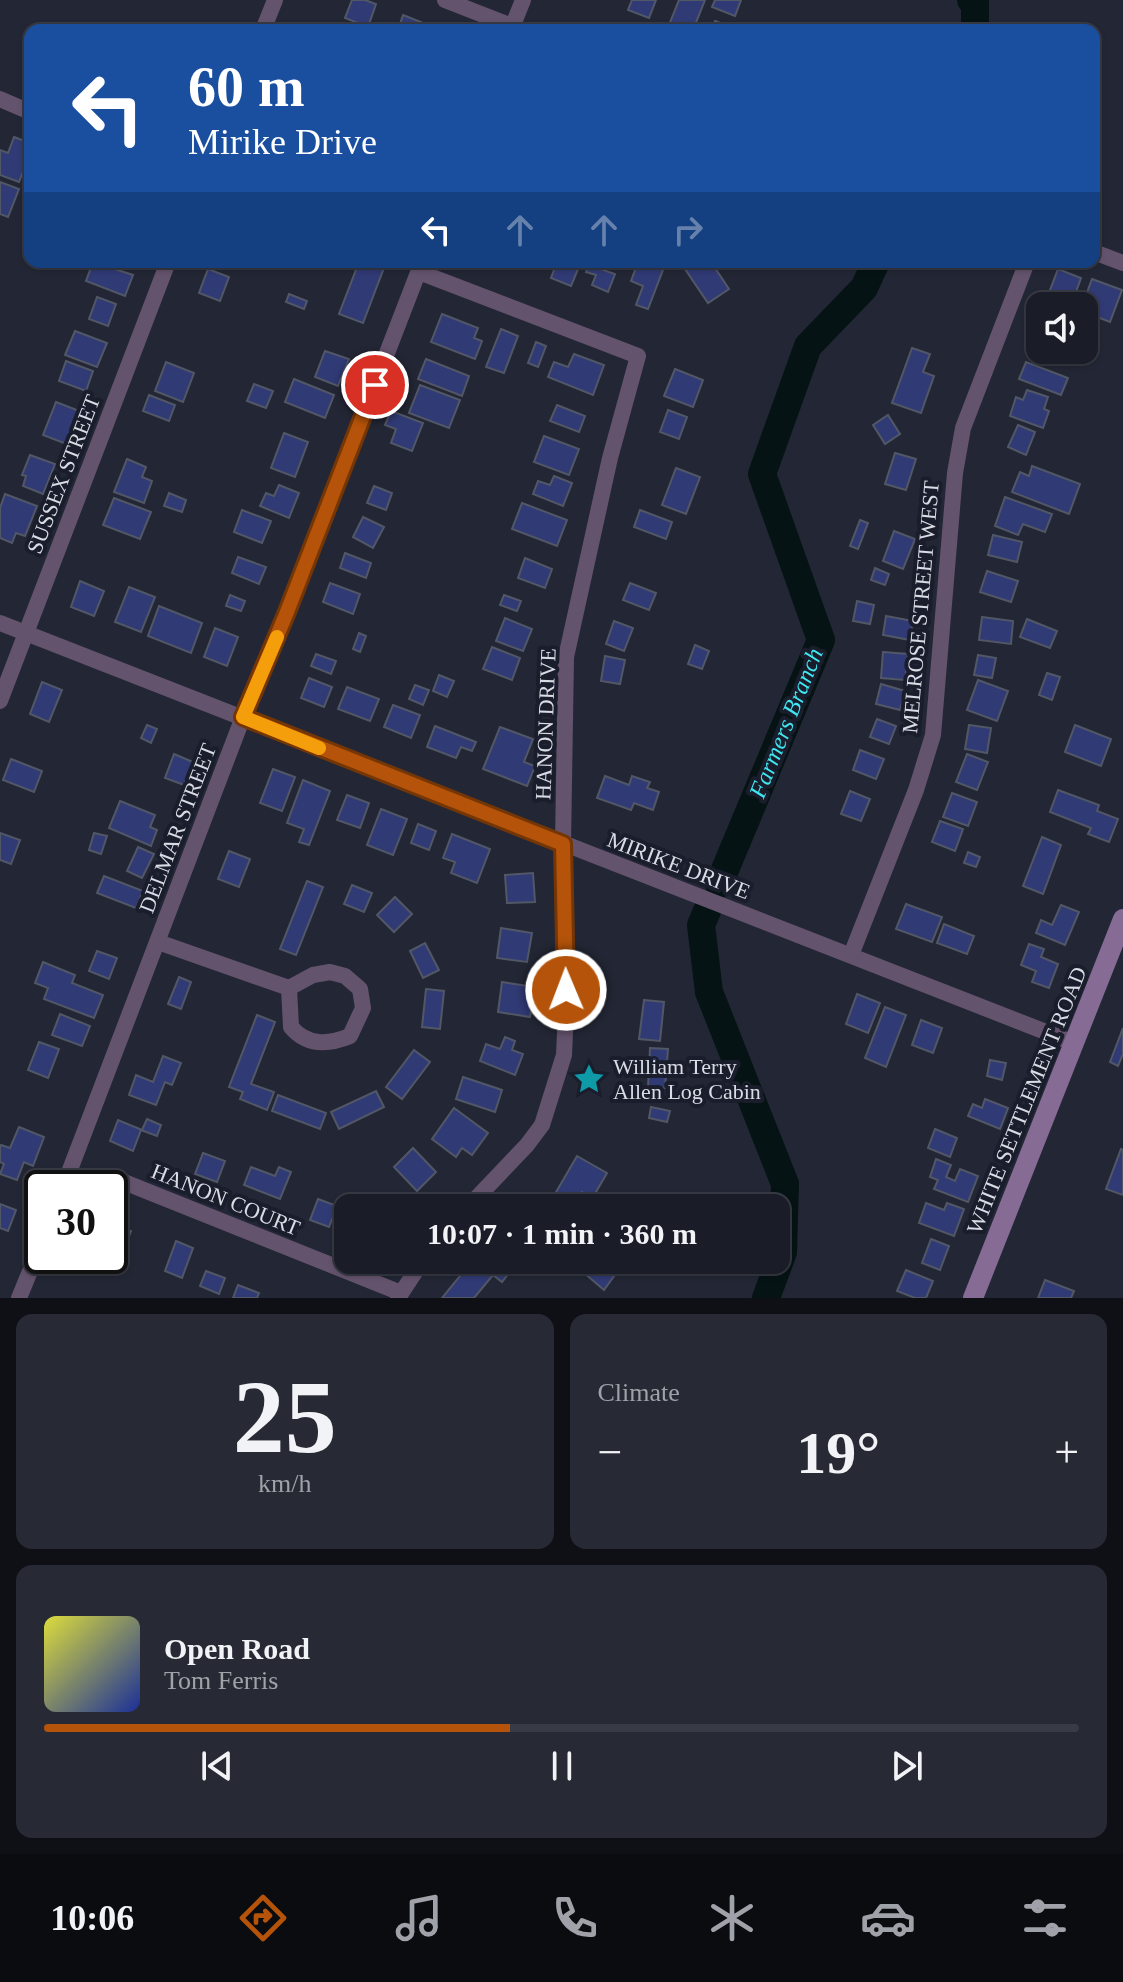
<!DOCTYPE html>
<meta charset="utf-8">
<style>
:root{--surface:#1a1d28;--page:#272a34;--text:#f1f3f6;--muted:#9fa2a8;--line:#383b45;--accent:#b45309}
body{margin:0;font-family:"Times New Roman",serif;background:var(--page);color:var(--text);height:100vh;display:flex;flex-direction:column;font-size:30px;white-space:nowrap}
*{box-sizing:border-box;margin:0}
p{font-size:26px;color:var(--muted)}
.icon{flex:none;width:44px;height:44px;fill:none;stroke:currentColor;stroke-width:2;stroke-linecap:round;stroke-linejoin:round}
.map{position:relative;height:1298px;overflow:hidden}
.sheet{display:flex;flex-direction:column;gap:16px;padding:16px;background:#0e1016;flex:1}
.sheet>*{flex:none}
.banner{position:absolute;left:24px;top:24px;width:1076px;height:244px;border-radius:16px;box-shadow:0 2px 6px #0004,0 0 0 2px var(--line);background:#1a4fa0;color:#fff;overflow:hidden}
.buttons{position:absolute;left:1026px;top:292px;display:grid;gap:16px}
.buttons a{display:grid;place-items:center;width:72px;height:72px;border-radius:16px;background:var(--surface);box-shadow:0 2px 6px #0004,0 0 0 2px var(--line);font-size:40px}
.speed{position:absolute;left:24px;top:1170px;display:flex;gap:16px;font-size:40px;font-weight:700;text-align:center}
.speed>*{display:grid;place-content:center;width:104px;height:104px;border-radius:50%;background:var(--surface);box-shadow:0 2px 6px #0004,0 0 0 2px var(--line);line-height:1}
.speed .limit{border:4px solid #111;border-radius:12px;background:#fff;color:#111}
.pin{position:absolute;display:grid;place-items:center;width:68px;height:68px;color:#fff;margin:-34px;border:4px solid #fff;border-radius:50%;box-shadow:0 2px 8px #0007}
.me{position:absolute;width:88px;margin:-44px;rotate:359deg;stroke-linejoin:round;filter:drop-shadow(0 0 6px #0008)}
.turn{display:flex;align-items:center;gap:28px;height:168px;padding:0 32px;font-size:36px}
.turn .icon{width:104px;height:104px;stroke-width:2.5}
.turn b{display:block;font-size:56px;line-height:68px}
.lanes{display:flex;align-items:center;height:76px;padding:0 32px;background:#0003;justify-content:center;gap:40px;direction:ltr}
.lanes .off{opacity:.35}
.big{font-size:60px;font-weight:800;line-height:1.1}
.sheet .tile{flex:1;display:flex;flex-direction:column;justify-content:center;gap:12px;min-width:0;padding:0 28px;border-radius:16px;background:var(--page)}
.sheet .dial{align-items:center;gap:0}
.dial b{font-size:104px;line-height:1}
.song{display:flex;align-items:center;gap:24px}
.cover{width:96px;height:96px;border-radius:12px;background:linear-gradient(135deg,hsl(60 70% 55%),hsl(230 70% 35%))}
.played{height:8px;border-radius:4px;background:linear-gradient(90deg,var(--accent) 45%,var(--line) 45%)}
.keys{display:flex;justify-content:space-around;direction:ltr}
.heat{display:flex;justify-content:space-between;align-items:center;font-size:44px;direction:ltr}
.sheet .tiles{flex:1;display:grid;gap:16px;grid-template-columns:1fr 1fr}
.tile:last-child{grid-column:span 2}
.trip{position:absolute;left:334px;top:1194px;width:456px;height:80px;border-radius:16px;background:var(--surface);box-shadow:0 2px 6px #0004,0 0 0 2px var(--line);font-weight:800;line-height:80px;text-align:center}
.tab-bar{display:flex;height:128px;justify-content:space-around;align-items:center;background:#0a0c10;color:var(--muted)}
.tab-bar .icon{width:56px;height:56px}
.tab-bar .active{color:var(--accent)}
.tab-bar b{font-size:36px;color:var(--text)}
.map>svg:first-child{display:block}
</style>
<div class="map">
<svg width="1123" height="1298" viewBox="0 0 1123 1298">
<rect width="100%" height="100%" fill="#232735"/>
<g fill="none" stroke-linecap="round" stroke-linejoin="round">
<g stroke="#051314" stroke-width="28">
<polyline points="971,0 975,3 975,30"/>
<polyline points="719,884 821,640 762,474 808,346 864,288 876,262"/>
<polyline points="707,911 701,925 709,992 785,1184 783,1252 766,1298"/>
</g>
</g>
<g fill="#303a75" stroke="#525766" stroke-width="2">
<polygon points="352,0 365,0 376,4 368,27 345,18"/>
<polygon points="632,0 656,0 649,18 628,10"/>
<polygon points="679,0 705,0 693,30 682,30 669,25"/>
<polygon points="715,0 741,0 735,16 712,7"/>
<polygon points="403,15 431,26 430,30 398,30"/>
<polygon points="715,21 734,28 733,30 712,30"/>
<polygon points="14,137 30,143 30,153 19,182 0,175 0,150 8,153"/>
<polygon points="0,182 19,189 8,217 0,214"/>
<polygon points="93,262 133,275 125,296 86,281"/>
<polygon points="359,262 376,262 385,265 363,323 339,314"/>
<polygon points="557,262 581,262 571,286 551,278"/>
<polygon points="590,262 603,262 600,269 615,274 608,292 592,285 596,275 586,272"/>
<polygon points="638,262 666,262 648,309 636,305 643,286 631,281"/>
<polygon points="696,262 711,262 729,289 708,303 685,269"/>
<polygon points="208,269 229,277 220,301 199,293"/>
<polygon points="1058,269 1081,278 1071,306 1044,306"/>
<polygon points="1092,279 1122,290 1110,322 1084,312 1084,306 1082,306"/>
<polygon points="289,294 307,301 304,309 286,302"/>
<polygon points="97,297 116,304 108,326 89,319"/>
<polygon points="442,314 478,328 474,338 482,341 475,359 431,342"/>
<polygon points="501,329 518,336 504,373 486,367"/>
<polygon points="75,331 107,343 97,367 65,355"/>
<polygon points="536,342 546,346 538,367 528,363"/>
<polygon points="912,348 930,354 923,372 934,376 921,413 892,403"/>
<polygon points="325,351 349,359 338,386 315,377"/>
<polygon points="574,354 604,365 593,395 548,377 554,362 568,367"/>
<polygon points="426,359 469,376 462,396 418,379"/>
<polygon points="66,361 93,371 86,391 59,381"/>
<polygon points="166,362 194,373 183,402 155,391"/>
<polygon points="1026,362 1068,378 1061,395 1019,379"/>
<polygon points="675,369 703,380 693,407 664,396"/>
<polygon points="294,379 334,395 325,418 285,402"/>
<polygon points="254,384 273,391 266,408 247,401"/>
<polygon points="420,385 460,400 449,428 409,413"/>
<polygon points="1027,390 1048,397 1044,409 1049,411 1043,428 1010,416 1016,397 1023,400"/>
<polygon points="149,395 175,405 169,421 143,411"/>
<polygon points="56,402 82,412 69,445 43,435"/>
<polygon points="557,405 585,416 579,432 550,421"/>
<polygon points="668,410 687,417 679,439 660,432"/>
<polygon points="391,411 423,423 412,451 391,443 396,429 385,425"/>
<polygon points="888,415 900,434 885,444 873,425"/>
<polygon points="1018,425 1035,432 1026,455 1008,447"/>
<polygon points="284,433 308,442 295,477 271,468"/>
<polygon points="544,436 579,449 569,475 534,462"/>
<polygon points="895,453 916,459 906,490 885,484"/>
<polygon points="30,455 55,464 43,494 23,486 26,476 22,475"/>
<polygon points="127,459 146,467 142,477 152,481 144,503 114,492"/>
<polygon points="1032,466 1080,484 1069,514 1012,492 1020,472 1029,476"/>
<polygon points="676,468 700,477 686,514 662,505"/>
<polygon points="554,476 572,483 563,506 533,494 538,481 550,485"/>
<polygon points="279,485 299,493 289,518 260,506 266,493 274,496"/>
<polygon points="374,486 392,493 386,510 367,503"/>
<polygon points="169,493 186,500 182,512 164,506"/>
<polygon points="5,494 37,506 25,536 16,533 12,543 0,538 0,508"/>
<polygon points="1005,497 1052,514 1045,532 1023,524 1018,535 995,526"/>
<polygon points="114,498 151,512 140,539 103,525"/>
<polygon points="522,503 567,520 557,546 512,529"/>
<polygon points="242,510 271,521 262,543 234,532"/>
<polygon points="640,510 672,522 666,539 634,527"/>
<polygon points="363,517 384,527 373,548 353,537"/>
<polygon points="860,520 868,523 858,549 850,546"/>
<polygon points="894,531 915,539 903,569 883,561"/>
<polygon points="993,535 1022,542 1017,562 988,555"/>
<polygon points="345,553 371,563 366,578 340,568"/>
<polygon points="238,557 266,567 259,584 232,573"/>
<polygon points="525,558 552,569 545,588 518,578"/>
<polygon points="875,568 889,574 885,585 871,580"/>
<polygon points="987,571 1018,581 1011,602 980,592"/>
<polygon points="80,581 104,591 94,616 71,607"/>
<polygon points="330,583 360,594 353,614 323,602"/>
<polygon points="630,583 656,593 649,610 623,600"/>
<polygon points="129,587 155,597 141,632 115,622"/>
<polygon points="230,595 245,601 241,611 226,606"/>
<polygon points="504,595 521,601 517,611 500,605"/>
<polygon points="857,601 874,605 870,624 853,621"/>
<polygon points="159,606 202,623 191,653 148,636"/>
<polygon points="886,616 913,621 910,640 883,635"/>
<polygon points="982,617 1013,621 1011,644 979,640"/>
<polygon points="505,618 532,629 523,651 496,641"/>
<polygon points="1027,619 1057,631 1050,648 1020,637"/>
<polygon points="614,621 633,628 624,651 606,644"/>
<polygon points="215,628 238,637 227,666 204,657"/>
<polygon points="359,633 366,636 360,652 353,649"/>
<polygon points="695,645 709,651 702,669 688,664"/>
<polygon points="492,647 520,658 512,680 483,669"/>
<polygon points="883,652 908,654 905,680 881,678"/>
<polygon points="316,654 336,661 331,674 311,666"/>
<polygon points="978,655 996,658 992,678 974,675"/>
<polygon points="605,656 625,660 620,684 601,681"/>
<polygon points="1047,673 1060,677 1052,700 1039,695"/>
<polygon points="439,675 454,681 447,697 433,691"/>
<polygon points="309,678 332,687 324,707 301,698"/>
<polygon points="978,680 1008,691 997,721 967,710"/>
<polygon points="42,682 62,690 49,722 30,714"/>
<polygon points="881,684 905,691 900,710 876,704"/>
<polygon points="415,685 429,690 423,705 409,699"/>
<polygon points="347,687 379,699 370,721 338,709"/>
<polygon points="393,705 420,715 411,738 384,727"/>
<polygon points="877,719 896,726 889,744 870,737"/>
<polygon points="147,725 157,729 151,743 141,738"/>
<polygon points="969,725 991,728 987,753 965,749"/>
<polygon points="1075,725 1111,739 1101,766 1065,752"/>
<polygon points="435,726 476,742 472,751 461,747 456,758 427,747"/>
<polygon points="500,727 533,739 524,762 535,766 527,786 483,769"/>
<polygon points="860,750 884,759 876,779 853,770"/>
<polygon points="174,754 193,762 184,785 165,778"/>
<polygon points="967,754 988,762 977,790 956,782"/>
<polygon points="11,759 42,771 34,792 3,780"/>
<polygon points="273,769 295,777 282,811 260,803"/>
<polygon points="605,776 629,785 632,776 650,782 647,788 659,792 653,810 634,803 631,810 597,798"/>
<polygon points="303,780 330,791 309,845 299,842 304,829 287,823"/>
<polygon points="1058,790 1099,805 1097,811 1118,819 1109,842 1088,834 1091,828 1050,812"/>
<polygon points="850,791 870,799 861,821 841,814"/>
<polygon points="952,793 977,802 968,826 943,817"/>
<polygon points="347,795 369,803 360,828 337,820"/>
<polygon points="120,801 155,815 150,827 157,830 151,846 109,828"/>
<polygon points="381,809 407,819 393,855 367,845"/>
<polygon points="940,821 963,829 955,851 932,842"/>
<polygon points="418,824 436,831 429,850 411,843"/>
<polygon points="0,833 20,840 11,864 0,860"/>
<polygon points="94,833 107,836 101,854 89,850"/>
<polygon points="452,834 490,849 477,883 451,873 455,862 443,858"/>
<polygon points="1042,837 1061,845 1043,894 1023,886"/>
<polygon points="138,847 154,854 142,878 127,871"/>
<polygon points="229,851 250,859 239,887 218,879"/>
<polygon points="968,852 980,857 976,867 964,863"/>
<polygon points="533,873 535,902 507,903 505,875"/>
<polygon points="104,876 143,891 136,908 97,893"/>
<polygon points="307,881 323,887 296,955 280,949"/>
<polygon points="352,885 372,893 364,912 344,904"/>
<polygon points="395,897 412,914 394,932 377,915"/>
<polygon points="906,904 942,917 932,942 896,929"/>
<polygon points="1061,905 1079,912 1065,945 1036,933 1041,920 1052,925"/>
<polygon points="944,924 974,936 967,954 937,943"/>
<polygon points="501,928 532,933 527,962 497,958"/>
<polygon points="425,943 439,970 423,978 410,951"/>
<polygon points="1029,944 1044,949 1041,957 1058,964 1049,988 1032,982 1036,971 1021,965"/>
<polygon points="97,951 117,958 109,979 89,971"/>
<polygon points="43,962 75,975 72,983 103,995 94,1018 44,999 48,988 35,983"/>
<polygon points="179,977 191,982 181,1009 168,1004"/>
<polygon points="502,982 535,987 530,1017 498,1012"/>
<polygon points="426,989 444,991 440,1029 422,1027"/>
<polygon points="857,994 880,1003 868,1033 846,1024"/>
<polygon points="644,1000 664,1002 660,1041 639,1039"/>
<polygon points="885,1007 906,1015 886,1067 865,1058"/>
<polygon points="60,1014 90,1026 82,1046 52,1035"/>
<polygon points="257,1015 275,1022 251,1084 274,1092 267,1110 240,1099 243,1092 229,1087"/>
<polygon points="921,1020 942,1028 933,1053 912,1045"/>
<polygon points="1123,1028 1123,1054 1118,1066 1110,1062"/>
<polygon points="505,1037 515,1041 512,1050 523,1054 515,1075 480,1061 486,1044 500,1049"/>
<polygon points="39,1042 59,1049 48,1078 28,1070"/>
<polygon points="650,1048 668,1049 665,1088 648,1087"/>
<polygon points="414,1050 430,1062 402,1099 386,1087"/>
<polygon points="163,1056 181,1063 172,1085 165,1082 156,1105 129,1095 136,1075 153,1082"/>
<polygon points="990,1060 1006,1063 1002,1080 987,1076"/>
<polygon points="463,1077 502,1090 495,1112 456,1099"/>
<polygon points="376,1091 384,1107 339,1129 331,1112"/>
<polygon points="278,1095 326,1113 320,1129 272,1111"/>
<polygon points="985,1099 1008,1108 1000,1129 968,1116 973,1104 982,1108"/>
<polygon points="651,1107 670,1111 667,1122 649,1118"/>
<polygon points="454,1108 488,1133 472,1155 462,1148 456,1157 432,1139"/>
<polygon points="147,1119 161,1125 157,1136 141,1130 133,1151 110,1141 118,1120 142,1130"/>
<polygon points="19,1127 44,1137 33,1166 24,1162 17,1180 0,1174 4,1164 0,1162 0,1147 1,1145 10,1148"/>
<polygon points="935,1129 957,1138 950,1157 928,1148"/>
<polygon points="413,1148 436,1172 417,1191 394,1167"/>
<polygon points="1121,1149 1123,1150 1123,1195 1106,1189"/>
<polygon points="203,1153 225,1161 217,1182 195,1174"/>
<polygon points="577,1156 607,1173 596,1192 613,1202 610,1208 585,1208 591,1197 582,1192 573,1208 566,1208 552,1199"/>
<polygon points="936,1159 951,1165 946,1177 955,1181 960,1169 978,1176 968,1202 934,1189 938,1180 930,1177"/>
<polygon points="251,1167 275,1176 279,1167 291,1172 280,1199 244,1185"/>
<polygon points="318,1199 337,1206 329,1227 310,1220"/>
<polygon points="926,1203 944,1210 947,1203 964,1209 954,1236 919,1223"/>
<polygon points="0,1204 16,1210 8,1231 0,1228"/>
<polygon points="110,1223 131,1231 121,1257 110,1253"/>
<polygon points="931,1239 949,1246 940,1270 922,1263"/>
<polygon points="176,1241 193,1248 182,1278 165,1271"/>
<polygon points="70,1256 93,1256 88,1269 68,1262"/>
<polygon points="473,1260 519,1260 502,1282 493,1275 474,1298 442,1298"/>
<polygon points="595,1260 602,1260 617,1272 604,1290 584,1273"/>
<polygon points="906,1270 933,1281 926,1298 915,1298 897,1291"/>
<polygon points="206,1271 225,1278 219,1294 200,1286"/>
<polygon points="1045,1280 1074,1291 1071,1298 1038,1298"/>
<polygon points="238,1285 259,1293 257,1298 233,1298"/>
</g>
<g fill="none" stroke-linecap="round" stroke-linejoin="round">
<g stroke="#64536d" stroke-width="16">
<polyline points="445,0 522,30"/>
<polyline points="263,30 275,0"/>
<polyline points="511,30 523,0"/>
<polyline points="0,99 30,112"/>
<polyline points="1094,252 1123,263"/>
<polyline points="419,272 638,356 610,458 566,657 563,844 566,1010 564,1055 542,1125 527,1145 467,1208"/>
<polyline points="0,623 1074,1043"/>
<polyline points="0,701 168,262"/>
<polyline points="158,942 289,988"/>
<polyline points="851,955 916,790 933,735 955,473 963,428 1027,262"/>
<path d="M330,972L345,976L360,989L363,1008L350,1036C328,1045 307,1046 291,1027L289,988L313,975Z"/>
<polyline points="63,1188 243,717 287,612 421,265"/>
<polyline points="78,1188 110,1180 124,1182 401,1293"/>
<polyline points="19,1298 42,1242"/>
<polyline points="398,1298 423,1260"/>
</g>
<polyline stroke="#866b94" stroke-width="20" points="973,1298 1123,919"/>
</g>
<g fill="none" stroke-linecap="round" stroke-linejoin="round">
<defs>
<polyline id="route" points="375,385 287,612 243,717 563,844 566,990"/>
</defs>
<use href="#route" stroke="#753606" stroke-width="20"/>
<use href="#route" stroke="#b45309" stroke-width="14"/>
<polyline stroke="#f59e0b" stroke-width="14" points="277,637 243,717 319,748"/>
</g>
<defs>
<symbol id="sight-bare" viewBox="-9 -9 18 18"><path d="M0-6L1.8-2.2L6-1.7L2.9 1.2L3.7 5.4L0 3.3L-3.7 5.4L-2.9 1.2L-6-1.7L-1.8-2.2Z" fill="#0f9aa8" stroke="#1a1d2b" stroke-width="2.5" paint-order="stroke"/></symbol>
</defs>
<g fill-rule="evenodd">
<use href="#sight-bare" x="567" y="1057" width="44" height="44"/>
</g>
<g text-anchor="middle" stroke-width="8" stroke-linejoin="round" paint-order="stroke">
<g font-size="22" fill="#d9dce5" stroke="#1a1d2b">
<text transform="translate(63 474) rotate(-69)" y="8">SUSSEX STREET</text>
<text transform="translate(920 607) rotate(-85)" y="8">MELROSE STREET WEST</text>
<text transform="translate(545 724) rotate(-88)" y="8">HANON DRIVE</text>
<text transform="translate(177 828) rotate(-69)" y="8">DELMAR STREET</text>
<text transform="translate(679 865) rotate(21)" y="8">MIRIKE DRIVE</text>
<text transform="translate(1026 1100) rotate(-68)" y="8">WHITE SETTLEMENT ROAD</text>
<text transform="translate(226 1199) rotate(22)" y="8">HANON COURT</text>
</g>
<g font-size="22" fill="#d9dce5" stroke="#1a1d2b" text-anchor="start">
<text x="613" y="1074">William Terry<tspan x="613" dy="25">Allen Log Cabin</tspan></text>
</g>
<g font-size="24" font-style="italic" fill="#40e6f0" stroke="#1a1d2b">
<text transform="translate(786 723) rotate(-68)" y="8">Farmers Branch</text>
</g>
</g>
</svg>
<div class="buttons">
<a><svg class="icon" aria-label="sound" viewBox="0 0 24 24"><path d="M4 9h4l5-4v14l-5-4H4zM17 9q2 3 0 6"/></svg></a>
</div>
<div class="speed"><div class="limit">30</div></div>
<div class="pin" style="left:375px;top:385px;background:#d93025"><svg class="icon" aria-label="arrive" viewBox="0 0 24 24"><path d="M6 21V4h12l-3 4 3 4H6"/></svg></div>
<svg class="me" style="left:566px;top:990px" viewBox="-20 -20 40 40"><circle r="17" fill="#b45309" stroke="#fff" stroke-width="3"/><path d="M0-11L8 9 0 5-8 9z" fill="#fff"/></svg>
<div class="trip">10:07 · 1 min · 360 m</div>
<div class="banner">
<div class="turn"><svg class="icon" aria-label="left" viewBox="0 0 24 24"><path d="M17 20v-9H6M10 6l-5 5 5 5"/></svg><div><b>60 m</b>Mirike Drive</div></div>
<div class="lanes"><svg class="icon" aria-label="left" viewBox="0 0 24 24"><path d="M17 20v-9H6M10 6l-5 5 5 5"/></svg><svg class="icon off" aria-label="ahead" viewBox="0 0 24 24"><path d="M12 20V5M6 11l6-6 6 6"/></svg><svg class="icon off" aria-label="ahead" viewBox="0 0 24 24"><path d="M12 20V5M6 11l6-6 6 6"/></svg><svg class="icon off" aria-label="right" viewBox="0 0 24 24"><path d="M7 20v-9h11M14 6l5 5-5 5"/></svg></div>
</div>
</div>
<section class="sheet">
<div class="tiles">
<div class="tile dial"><b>25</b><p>km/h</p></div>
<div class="tile"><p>Climate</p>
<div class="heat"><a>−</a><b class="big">19°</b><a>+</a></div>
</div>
<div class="tile">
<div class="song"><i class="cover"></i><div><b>Open Road</b><p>Tom Ferris</p></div></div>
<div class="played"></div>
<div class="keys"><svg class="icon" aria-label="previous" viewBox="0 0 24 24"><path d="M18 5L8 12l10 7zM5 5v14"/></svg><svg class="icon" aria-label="pause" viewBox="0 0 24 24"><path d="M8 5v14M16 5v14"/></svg><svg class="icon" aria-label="next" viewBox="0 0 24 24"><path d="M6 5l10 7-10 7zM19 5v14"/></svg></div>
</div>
</div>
</section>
<nav class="tab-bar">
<b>10:06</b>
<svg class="icon active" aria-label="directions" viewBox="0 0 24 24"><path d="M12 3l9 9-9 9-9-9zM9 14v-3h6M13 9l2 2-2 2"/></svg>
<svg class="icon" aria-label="music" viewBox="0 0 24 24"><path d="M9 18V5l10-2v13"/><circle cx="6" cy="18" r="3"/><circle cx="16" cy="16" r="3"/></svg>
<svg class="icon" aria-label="phone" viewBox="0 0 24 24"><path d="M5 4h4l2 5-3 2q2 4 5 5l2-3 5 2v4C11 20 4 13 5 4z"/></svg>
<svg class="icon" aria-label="climate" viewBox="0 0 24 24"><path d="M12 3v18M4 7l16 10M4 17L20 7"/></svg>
<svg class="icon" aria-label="car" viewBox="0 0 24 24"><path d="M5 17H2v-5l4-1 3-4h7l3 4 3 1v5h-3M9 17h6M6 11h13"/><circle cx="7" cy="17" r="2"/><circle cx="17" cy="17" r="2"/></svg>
<svg class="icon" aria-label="filters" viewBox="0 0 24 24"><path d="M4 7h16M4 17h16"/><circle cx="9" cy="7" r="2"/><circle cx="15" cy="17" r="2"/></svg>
</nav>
